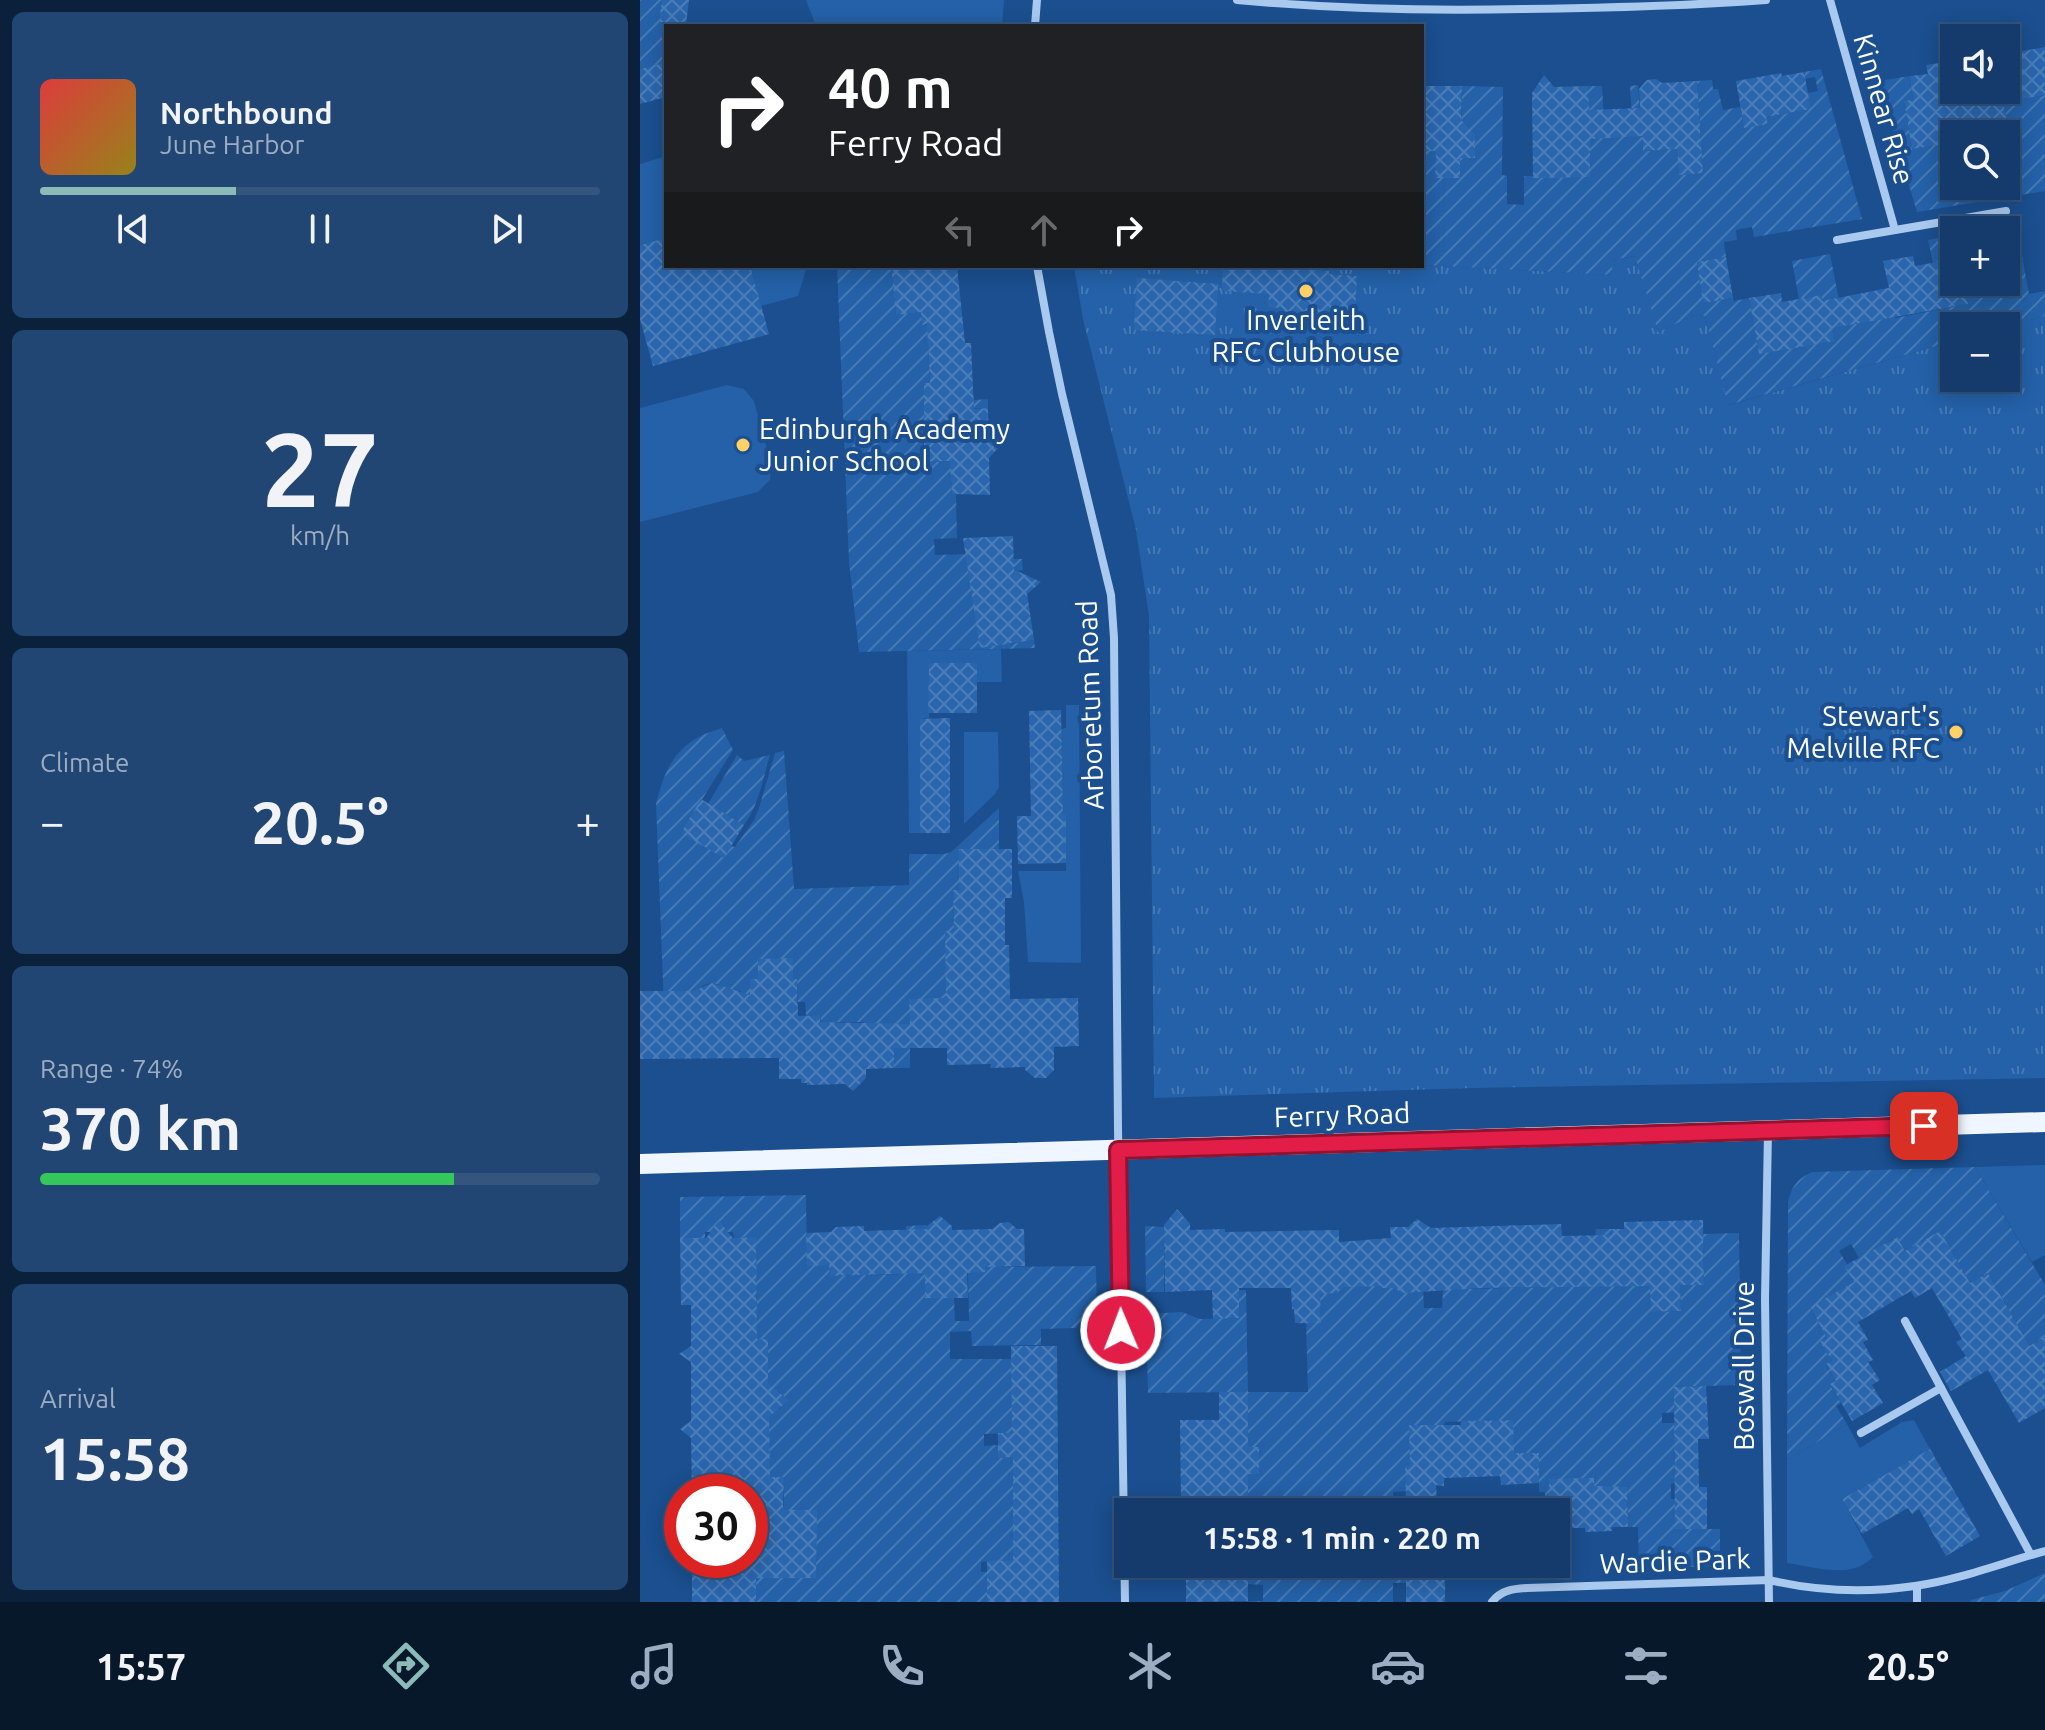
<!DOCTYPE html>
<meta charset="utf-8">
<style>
:root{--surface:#143b6b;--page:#214673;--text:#f1f3f6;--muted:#9dadc1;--line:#33557e;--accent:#8bbbb9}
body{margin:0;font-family:Ubuntu,sans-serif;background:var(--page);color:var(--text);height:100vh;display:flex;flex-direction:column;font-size:30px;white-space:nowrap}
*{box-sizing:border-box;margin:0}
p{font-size:26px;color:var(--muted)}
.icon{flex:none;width:44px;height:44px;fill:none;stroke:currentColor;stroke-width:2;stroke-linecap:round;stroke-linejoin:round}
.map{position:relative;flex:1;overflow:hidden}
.panel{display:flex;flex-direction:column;gap:12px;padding:12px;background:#0b203b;width:640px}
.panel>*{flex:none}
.top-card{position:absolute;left:24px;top:24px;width:760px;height:244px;border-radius:0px;box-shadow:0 4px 20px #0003,0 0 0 2px var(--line);background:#202124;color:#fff;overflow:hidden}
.buttons{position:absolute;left:1300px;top:24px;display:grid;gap:16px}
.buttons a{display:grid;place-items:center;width:80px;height:80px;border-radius:0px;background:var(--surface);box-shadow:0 4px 20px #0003,0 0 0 2px var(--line);font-size:40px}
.speed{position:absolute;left:24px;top:1474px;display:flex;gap:16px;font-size:40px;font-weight:700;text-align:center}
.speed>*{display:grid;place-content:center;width:104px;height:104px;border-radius:50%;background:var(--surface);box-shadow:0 4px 20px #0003,0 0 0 2px var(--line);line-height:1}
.speed .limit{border:12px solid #d22;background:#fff;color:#111}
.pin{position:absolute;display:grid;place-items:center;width:68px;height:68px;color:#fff;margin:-34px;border-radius:16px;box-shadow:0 4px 12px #0006}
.me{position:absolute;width:88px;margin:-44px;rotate:359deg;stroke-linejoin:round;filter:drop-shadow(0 0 6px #0008)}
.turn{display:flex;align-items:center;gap:28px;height:168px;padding:0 32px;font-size:36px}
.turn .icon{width:104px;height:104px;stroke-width:2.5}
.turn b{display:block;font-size:56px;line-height:68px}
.lanes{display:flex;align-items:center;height:76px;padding:0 32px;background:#0003;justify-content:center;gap:40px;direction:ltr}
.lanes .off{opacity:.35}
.big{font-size:60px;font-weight:700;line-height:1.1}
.panel .tile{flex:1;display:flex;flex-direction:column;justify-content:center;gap:12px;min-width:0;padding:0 28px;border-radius:12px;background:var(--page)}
.panel .dial{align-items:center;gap:0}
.dial b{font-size:104px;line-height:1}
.song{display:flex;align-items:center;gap:24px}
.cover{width:96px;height:96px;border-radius:12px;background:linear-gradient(135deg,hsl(0 70% 55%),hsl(50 70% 35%))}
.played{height:8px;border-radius:4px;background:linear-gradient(90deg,var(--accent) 35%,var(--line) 35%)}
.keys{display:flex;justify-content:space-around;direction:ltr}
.heat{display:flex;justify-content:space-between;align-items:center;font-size:44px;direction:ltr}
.charge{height:12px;border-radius:6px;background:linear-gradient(90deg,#34c759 74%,var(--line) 0)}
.trip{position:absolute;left:474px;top:1498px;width:456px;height:80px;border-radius:0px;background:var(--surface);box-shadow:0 4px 20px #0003,0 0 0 2px var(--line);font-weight:700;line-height:80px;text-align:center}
.tabs{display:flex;height:128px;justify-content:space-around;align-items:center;background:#08182b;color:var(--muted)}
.tabs .icon{width:56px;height:56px}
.tabs .current{color:var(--accent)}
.tabs b{font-size:36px;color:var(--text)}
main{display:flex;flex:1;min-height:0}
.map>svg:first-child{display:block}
</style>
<main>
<section class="panel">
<div class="tile">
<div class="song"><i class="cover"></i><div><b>Northbound</b><p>June Harbor</p></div></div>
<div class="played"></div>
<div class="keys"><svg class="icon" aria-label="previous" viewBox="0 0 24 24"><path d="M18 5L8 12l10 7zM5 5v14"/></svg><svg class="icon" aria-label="pause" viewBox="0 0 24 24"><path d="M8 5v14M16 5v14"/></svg><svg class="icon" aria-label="next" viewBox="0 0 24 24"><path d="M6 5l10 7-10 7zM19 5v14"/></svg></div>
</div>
<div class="tile dial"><b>27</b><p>km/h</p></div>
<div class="tile"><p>Climate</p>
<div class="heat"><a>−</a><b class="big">20.5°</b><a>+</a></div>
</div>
<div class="tile"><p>Range · 74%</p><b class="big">370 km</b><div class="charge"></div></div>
<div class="tile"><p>Arrival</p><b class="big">15:58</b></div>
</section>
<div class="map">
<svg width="1405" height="1602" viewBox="0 0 1405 1602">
<defs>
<pattern id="park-tufts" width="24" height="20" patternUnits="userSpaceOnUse" patternTransform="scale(2)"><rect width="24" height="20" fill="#2461a8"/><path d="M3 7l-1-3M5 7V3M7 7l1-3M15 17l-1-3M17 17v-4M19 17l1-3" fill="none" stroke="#4579b5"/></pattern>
<pattern id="garden-furrows" width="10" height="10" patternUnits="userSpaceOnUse" patternTransform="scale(2)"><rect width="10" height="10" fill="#2461a8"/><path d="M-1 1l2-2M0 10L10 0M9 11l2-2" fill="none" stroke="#4579b5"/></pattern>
<pattern id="building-cross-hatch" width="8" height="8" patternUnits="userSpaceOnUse" patternTransform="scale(2)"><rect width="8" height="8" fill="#2a66ad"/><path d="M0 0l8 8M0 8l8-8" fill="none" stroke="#4a7db9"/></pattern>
</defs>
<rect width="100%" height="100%" fill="#1b4f8f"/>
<g fill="#2461a8">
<polygon points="166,0 364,0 362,26 176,26"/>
<polygon points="26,156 26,238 0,245 0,164"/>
<polygon points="110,266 167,266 158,296 121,306"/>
<polygon points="87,385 104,389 114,401 131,464 130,480 118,492 0,522 0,408"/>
<polygon points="361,649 362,682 337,682 337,663 289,664 289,718 280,719 280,833 269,833 267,651"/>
<polygon points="426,705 439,705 441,963 388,962 384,902 378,871 426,871 426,816 423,815 421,729 426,728"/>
<polygon points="324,732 358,732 359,787 355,794 324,824"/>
<polygon points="1405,1165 1405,1255 1392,1262 1335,1167"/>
<path d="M1274,1420L1290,1449L1202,1499L1233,1557C1211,1580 1175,1567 1147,1563V1460L1207,1424L1220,1448L1262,1422Z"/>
</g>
<polygon fill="url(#park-tufts)" points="996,256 1018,332 1055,315 1065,316 1089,405 1314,341 1314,378 1366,378 1366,327 1405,316 1405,1078 833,1088 514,1098 509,616 496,530 443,319 434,266 782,265 972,275 972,260"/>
<g fill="url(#garden-furrows)" fill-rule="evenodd">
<polygon points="0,0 22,0 19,22 50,26 26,26 26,62 0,69"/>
<path d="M1366,54L1376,100L1405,95V191L1277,212L1238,81L1270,76L1273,100L1264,102L1272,149L1305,144L1301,111L1333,106L1336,128L1367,123L1361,90H1366ZM1314,134H1366V186H1314Z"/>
<polygon points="1181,69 1222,219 1114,237 1112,227 1096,230 1097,240 1084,242 1086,257 1057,262 1063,303 1093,298 1094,301 1109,298 1119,354 1184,313 1181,295 1159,299 1152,261 1190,254 1204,326 1241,319 1236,290 1249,288 1255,318 1328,304 1324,282 1366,282 1366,230 1340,230 1367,225 1369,252 1381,251 1389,294 1405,291 1405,316 1366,327 1314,326 1314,341 1088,405 1065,316 1055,315 1018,332 995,256 972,260 972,275 782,265 782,151 796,151 796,177 820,178 820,158 830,158 830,147 835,143 835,134 831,130 821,130 822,86 863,87 862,175 867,176 867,204 884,205 884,176 950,177 948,86 962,86 965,137 993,136 990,86 998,85 1003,151 1037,149 1039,175 1063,173 1057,81 1072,80 1073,89 1078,89 1083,110 1100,107 1104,127 1127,124 1126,117 1170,109 1168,93 1178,91 1175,77 1165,79 1164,72"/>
<polygon points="1314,235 1314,259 1293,263 1288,240"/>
<polygon points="197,266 251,266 256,315 281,312 283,325 320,322 288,345 290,383 285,395 333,393 334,400 348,399 348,408 289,410 289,429 283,430 284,462 323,461 311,482 312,493 316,494 317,538 294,539 295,555 366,553 367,559 382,559 383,570 330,578 368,632 370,644 394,640 395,648 219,652 209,562"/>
<path d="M82,728L93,750L41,833L95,847L114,820L119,808L135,753L144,751L154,889L269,885V854H304L311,852L359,808V849L319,850V890H313L314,931H305L311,1002L270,1000V1068H254V1032L225,1024L224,1022H181L180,1015H166L165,1002H158L157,979L153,978L110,980L111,1058L101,1030V991L86,990C77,981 66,981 57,991L26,1059L16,804C23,776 31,753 57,738C65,733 74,731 82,728Z"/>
<path d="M97,755L104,761L130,755C123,777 119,806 104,825L68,804Z"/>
<path d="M1335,1167L1405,1285V1344L1401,1339L1378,1352L1355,1314L1367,1306L1348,1273L1330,1283L1300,1231L1265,1251L1256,1237L1244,1244L1250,1254L1231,1265L1225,1255L1219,1258L1211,1244L1199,1251L1207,1264L1205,1267L1214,1282L1170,1308L1187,1338L1180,1342L1192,1361L1186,1365L1196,1381L1190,1385L1201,1403L1196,1406L1207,1424L1147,1460L1148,1202C1152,1186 1157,1179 1172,1172Z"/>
<polygon points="166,1195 167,1265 189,1265 190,1276 266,1274 266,1226 287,1225 285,1298 314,1298 315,1321 329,1321 328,1273 345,1264 363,1267 456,1266 457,1319 442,1320 436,1328 401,1329 401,1345 332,1346 331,1331 310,1332 310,1359 386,1359 372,1433 344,1434 344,1446 358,1445 358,1458 373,1457 373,1560 341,1562 341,1572 358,1572 347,1602 116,1602 116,1575 123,1578 176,1577 176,1563 165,1563 123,1507 144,1506 144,1478 130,1477 130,1456 54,1456 129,1442 129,1418 110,1417 110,1408 139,1409 144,1404 144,1396 138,1391 110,1392 128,1365 128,1339 51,1340 51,1334 83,1334 117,1304 116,1281 95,1280 115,1237 94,1238 93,1232 87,1232 83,1226 75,1226 71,1232 65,1232 65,1238 40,1238 40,1197"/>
<polygon points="505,1226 524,1227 524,1292 506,1292"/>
<polygon points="956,1229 972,1229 973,1281 1013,1286 1012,1312 1041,1311 1040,1292 1037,1285 1064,1284 1063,1234 1099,1233 1101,1385 1035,1387 1035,1406 1067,1405 1067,1411 1022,1413 1022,1423 1044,1423 1034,1453 1035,1483 1031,1484 1031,1499 1035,1499 1035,1529 1080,1529 1080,1566 999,1569 998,1527 988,1527 987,1487 974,1487 906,1512 905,1492 899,1492 899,1453 871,1453 873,1438 873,1420 805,1422 804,1425 770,1426 770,1466 765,1466 766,1491 753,1492 753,1505 744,1505 744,1512 608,1512 607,1474 619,1474 619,1447 606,1447 608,1392 508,1393 506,1314 542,1312 560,1319 599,1318 599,1290 606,1290 608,1392 668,1392 666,1324 681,1323 680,1299 677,1294 730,1260 730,1239 741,1239 742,1288 783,1287 784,1308 802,1308 803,1285 831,1289 948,1286"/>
<polygon points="603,1564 766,1564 766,1592 766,1583 753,1583 753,1602 600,1602 623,1601 623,1585 608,1584 608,1566 603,1566"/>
<polygon points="1405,1573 1405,1602 1330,1602 1331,1600 1365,1591"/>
</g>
<g fill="url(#building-cross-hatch)">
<polygon points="22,0 49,0 46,25 19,22"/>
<polygon points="1405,47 1405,95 1376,100 1367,54"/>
<polygon points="1314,61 1314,90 1361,90 1367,123 1304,132 1306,144 1272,149 1264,101 1273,100 1270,76 1288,74 1286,65"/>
<polygon points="26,62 26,97 0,104 0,69"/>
<polygon points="1164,72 1171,109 1126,117 1128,124 1104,128 1096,81 1141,73 1142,76"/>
<polygon points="904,75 914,87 948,86 949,110 1000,108 999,89 1007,80 1016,79 1022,83 1057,81 1063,173 1039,175 1037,149 1003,151 1002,136 950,139 950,177 893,178 892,93"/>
<polygon points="782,86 822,86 821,120 835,134 835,158 820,158 820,178 795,178 796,151 782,151"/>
<polygon points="26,238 26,266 110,266 129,334 13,366 0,319 0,245"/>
<polygon points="1273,256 1275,266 1314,259 1314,282 1324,282 1328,304 1192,328 1194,341 1119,354 1109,298 1141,293 1142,302 1181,295 1182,301 1249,288 1243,261"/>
<polygon points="1086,257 1093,298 1063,303 1057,262"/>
<polygon points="251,266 317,266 325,343 331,343 334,409 348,408 349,438 359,447 349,458 350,495 312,494 310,461 284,462 284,383 290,383 287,324 282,325 281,312 256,315"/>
<polygon points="583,266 689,271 689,274 717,276 715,317 643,313 643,308 628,307 629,294 582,291"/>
<polygon points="497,278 578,284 575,335 494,330"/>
<polygon points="373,536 374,571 377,571 401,582 387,594 394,640 340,648 323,538"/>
<polygon points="289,663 337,663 337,713 288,713"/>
<polygon points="421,710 423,815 426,815 426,863 378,864 377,816 391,816 389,711"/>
<polygon points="310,718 310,833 280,833 280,719"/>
<polygon points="61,799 104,825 84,858 41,833"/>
<polygon points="319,849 372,849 372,898 365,898 365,945 369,945 370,999 438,998 439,1046 414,1047 414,1070 406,1078 395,1078 385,1070 385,1067 350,1068 351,1064 307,1065 307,1048 254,1048 254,1068 226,1069 226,1078 213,1091 205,1084 167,1085 167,1083 161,1083 161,1079 139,1079 139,1058 0,1059 0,991 53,991 72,983 110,995 110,979 118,979 118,959 153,958 153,978 157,979 158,1016 180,1015 180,1022 270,1024 269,999 306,998 305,931 314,931 313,890 319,890"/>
<polygon points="537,1209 550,1224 550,1230 585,1229 585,1232 699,1230 699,1242 751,1238 750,1227 768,1227 777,1219 791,1228 921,1224 922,1236 972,1235 972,1229 984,1229 984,1222 1063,1220 1064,1285 1040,1285 1041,1311 1011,1312 1010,1286 844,1288 761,1293 755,1288 742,1288 742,1286 704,1287 697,1293 680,1294 681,1324 655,1323 654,1309 652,1309 651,1288 599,1288 599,1318 573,1319 572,1290 525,1292 524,1225"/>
<polygon points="300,1216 312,1226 312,1230 352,1229 360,1223 369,1222 377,1229 384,1229 385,1266 345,1267 345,1272 327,1273 328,1298 285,1298 285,1273 190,1276 189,1265 167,1266 166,1233 191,1232 196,1227 224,1226 224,1231 287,1229 287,1226"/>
<polygon points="79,1221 93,1238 116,1237 117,1339 128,1339 128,1384 149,1400 129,1417 130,1477 144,1477 143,1510 177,1510 176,1578 116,1578 116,1602 52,1602 52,1560 110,1560 110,1492 52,1492 51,1438 40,1429 51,1421 51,1362 39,1354 51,1346 51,1305 41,1305 40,1238 66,1238"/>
<polygon points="1300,1231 1330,1283 1348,1273 1389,1346 1405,1337 1405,1408 1379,1423 1348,1370 1311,1391 1300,1372 1326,1356 1316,1342 1322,1339 1292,1288 1275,1298 1271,1291 1218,1322 1228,1340 1223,1342 1233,1360 1228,1362 1240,1380 1232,1385 1243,1403 1212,1421 1190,1384 1196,1381 1186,1364 1192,1361 1180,1342 1187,1338 1170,1307 1214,1282 1204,1266 1257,1237 1265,1251"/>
<polygon points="371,1346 417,1346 419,1602 347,1602 347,1561 373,1560 373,1457 358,1458 358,1433 372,1433"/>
<polygon points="1066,1386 1069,1439 1058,1439 1059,1487 1067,1487 1067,1529 1035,1529 1034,1387"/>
<polygon points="579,1392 608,1392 608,1447 619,1447 619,1474 608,1474 608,1512 572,1512 572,1502 541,1502 540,1420 579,1420"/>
<polygon points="873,1420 874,1453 899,1453 899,1483 861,1485 860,1476 804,1478 804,1486 796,1485 797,1502 766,1503 765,1466 770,1466 769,1425 821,1425 821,1421"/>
<polygon points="1290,1449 1340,1536 1306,1556 1279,1509 1272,1514 1268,1508 1222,1534 1202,1499"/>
<polygon points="954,1478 954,1486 987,1487 988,1527 972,1527 972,1531 945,1532 945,1528 920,1528 919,1526 916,1526 916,1512 909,1512 909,1479"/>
<polygon points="546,1564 608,1566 608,1601 546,1602"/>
<rect x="766" y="1564" width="39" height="38"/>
</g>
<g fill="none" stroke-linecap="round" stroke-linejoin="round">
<g stroke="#a9c9ee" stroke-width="8">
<path d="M597,0C693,9 788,11 883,9C964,8 1045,6 1126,0"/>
<polyline points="1190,0 1255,230"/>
<polyline points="395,26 397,0"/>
<polyline points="1197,240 1366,211"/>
<polyline points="397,266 409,332 422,394 471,595 474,638 478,1128 485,1602"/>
<polyline points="1128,1131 1125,1299 1129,1602"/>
<polyline points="1265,1321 1391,1555"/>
<polyline points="1221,1433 1301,1388"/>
<polyline points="1277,1586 1277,1602"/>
<path d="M852,1602C861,1590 873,1589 887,1588L1129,1580C1176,1591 1227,1593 1275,1586C1319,1580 1362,1563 1405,1551"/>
</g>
<polyline stroke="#f0f6ff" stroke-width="20" points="0,1164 1405,1122"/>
</g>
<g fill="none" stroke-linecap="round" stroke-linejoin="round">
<defs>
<polyline id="route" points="481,1330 478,1150 1284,1126"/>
</defs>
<use href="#route" stroke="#92132f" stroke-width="20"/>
<use href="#route" stroke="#e11d48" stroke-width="14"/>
</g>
<g fill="#ffd166" stroke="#1b4f8f" stroke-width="3">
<circle cx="666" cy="291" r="8"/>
<circle cx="103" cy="445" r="8"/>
<circle cx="1316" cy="732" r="8"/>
</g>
<g text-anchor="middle" stroke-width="8" stroke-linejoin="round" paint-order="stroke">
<g font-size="28" fill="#fff" stroke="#1b4f8f">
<text transform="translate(1244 109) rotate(74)" y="10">Kinnear Rise</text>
<text transform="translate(450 705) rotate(-92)" y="10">Arboretum Road</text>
<text transform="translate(702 1115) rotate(-2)" y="10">Ferry Road</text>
<text transform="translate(1104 1366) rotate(-90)" y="10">Boswall Drive</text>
<text transform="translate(1035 1561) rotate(-2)" y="10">Wardie Park</text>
</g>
<g font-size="28" fill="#fff" stroke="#1b4f8f">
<text x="666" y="330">Inverleith<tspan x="666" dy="32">RFC Clubhouse</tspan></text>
<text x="119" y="439" text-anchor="start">Edinburgh Academy<tspan x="119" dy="32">Junior School</tspan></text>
<text x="1300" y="726" text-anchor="end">Stewart's<tspan x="1300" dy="32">Melville RFC</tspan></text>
</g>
</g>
</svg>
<div class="buttons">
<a><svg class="icon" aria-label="sound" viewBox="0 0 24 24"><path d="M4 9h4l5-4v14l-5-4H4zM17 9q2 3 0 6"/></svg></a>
<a><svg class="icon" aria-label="search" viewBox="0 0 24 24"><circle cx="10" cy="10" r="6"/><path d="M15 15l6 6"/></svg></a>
<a>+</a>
<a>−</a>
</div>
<div class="speed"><div class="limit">30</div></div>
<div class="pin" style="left:1284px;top:1126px;background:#d93025"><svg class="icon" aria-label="arrive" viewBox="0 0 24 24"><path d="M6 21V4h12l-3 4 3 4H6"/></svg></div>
<svg class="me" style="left:481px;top:1330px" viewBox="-20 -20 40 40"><circle r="17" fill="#e11d48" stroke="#fff" stroke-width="3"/><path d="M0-11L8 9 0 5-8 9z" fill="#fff"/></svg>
<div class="trip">15:58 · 1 min · 220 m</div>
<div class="top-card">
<div class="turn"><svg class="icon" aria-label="right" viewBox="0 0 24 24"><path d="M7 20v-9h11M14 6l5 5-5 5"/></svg><div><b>40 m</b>Ferry Road</div></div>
<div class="lanes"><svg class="icon off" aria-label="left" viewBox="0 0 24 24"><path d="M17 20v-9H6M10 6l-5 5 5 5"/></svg><svg class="icon off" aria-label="ahead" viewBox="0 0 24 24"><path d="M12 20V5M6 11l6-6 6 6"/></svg><svg class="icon" aria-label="right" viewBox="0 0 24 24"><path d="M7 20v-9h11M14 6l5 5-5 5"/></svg></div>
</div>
</div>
</main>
<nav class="tabs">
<b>15:57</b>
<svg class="icon current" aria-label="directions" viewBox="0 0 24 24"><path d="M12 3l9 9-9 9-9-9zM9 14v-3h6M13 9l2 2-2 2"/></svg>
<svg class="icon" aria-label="music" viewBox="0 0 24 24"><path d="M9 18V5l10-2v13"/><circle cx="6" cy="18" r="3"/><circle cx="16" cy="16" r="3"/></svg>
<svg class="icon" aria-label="phone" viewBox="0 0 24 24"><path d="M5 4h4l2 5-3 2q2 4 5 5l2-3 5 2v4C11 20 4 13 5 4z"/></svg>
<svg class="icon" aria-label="climate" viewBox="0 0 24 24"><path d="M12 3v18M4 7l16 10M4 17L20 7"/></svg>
<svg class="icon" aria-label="car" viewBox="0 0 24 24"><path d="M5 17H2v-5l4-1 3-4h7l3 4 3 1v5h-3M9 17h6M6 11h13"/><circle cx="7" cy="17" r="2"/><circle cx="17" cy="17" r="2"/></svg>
<svg class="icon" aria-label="filters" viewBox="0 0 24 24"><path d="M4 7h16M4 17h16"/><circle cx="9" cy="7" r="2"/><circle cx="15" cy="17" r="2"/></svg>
<b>20.5°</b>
</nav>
